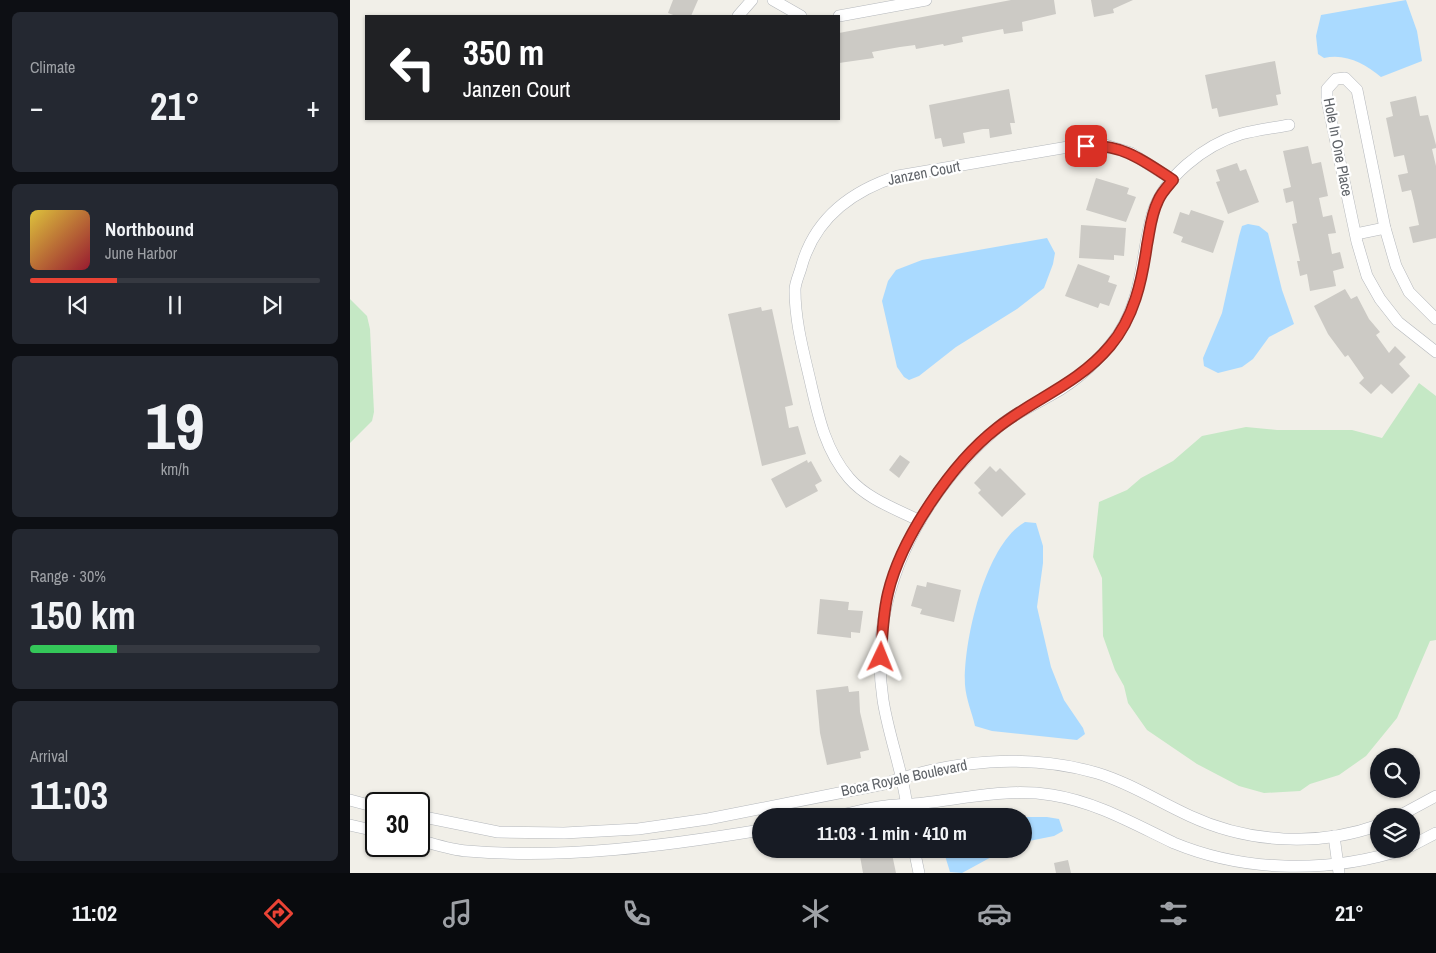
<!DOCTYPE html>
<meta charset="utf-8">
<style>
:root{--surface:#171b24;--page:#242831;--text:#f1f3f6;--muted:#9ea1a6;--line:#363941;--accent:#ea4335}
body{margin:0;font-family:"Archivo Narrow",sans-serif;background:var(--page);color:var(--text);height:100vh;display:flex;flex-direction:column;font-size:19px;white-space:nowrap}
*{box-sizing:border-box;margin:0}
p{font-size:16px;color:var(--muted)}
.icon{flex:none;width:28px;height:28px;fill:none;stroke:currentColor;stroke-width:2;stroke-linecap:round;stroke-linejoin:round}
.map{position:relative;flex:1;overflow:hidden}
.drawer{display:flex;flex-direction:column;gap:12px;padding:12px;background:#0d0f14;width:350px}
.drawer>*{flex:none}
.hud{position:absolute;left:15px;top:15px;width:475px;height:105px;border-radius:0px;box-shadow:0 1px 4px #0004;background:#202124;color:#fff;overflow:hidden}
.buttons{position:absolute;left:1020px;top:748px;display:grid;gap:10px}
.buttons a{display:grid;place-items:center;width:50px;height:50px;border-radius:50%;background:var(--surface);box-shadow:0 1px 4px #0004;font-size:25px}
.speed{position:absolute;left:15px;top:792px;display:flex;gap:10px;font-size:25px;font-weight:700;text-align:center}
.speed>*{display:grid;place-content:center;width:65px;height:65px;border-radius:50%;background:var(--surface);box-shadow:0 1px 4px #0004;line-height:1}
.speed .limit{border:2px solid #111;border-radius:8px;background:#fff;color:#111}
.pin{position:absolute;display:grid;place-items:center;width:42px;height:42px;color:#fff;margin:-21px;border-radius:10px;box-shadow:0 2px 8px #0006}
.me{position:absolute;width:55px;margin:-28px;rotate:2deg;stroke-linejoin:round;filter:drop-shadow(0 0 4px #0008)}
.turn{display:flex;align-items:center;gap:18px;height:105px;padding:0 15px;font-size:22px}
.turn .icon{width:65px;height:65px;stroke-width:2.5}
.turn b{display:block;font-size:35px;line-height:42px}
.big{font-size:38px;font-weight:800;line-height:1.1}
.drawer .tile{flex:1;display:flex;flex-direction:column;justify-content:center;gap:8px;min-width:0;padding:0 18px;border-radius:8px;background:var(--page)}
.drawer .dial{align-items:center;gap:0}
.dial b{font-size:65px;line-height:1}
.song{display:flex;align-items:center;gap:15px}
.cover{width:60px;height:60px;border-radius:8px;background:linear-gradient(135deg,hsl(50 70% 55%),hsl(350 70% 35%))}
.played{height:5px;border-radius:2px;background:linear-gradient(90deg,var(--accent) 30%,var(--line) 30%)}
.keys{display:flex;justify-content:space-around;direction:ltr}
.heat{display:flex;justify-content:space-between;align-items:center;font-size:28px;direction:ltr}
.charge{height:8px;border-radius:4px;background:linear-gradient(90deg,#34c759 30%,var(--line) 0)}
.trip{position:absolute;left:402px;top:808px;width:280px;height:50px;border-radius:25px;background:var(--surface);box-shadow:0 1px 4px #0004;font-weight:800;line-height:50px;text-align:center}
.tabs{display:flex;height:80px;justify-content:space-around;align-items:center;background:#090b0e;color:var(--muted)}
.tabs .icon{width:35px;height:35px}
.tabs .on{color:var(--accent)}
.tabs b{font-size:22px;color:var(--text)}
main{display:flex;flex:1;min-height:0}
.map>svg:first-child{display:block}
</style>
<main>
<section class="drawer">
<div class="tile"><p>Climate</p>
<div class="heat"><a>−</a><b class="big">21°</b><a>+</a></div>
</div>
<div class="tile">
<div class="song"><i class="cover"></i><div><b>Northbound</b><p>June Harbor</p></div></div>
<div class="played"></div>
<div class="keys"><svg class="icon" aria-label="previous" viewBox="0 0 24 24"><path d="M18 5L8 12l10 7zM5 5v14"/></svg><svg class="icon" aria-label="pause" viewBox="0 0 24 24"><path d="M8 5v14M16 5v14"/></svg><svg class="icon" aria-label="next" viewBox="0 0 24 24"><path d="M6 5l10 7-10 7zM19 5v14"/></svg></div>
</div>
<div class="tile dial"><b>19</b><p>km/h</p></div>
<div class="tile"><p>Range · 30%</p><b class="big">150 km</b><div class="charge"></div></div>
<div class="tile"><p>Arrival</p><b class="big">11:03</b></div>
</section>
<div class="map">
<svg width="1086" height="873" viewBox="0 0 1086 873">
<rect width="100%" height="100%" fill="#f1efe8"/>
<g fill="#c5e8c5">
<polygon points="0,299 17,316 20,329 24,412 22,421 0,443"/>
<polygon points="1069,383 1086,396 1086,640 1080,641 1047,718 1016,756 989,775 960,784 950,791 914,793 889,786 847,764 797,730 778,703 774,686 765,670 753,636 752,578 743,557 749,502 777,490 791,478 823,461 852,436 896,427 927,430 1002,430 1032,438"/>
</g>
<g fill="#aadaff">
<path d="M1056,0L1067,31L1072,61L1031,77C1015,64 996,53 974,58L968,54L966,36L971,15Z"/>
<polygon points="898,224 909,226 918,233 932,290 944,324 919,337 903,359 892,367 868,373 854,366 853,358 872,313 889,236 892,226"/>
<polygon points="697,238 705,253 703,264 694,288 667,309 606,347 569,376 559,380 554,377 547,367 532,301 538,281 546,270 572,260"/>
<path d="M675,522L686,523L693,546V563L687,607L701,667L714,700L733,728L735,734L727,740L642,731L625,726C622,713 616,699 615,685C613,643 635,544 675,522Z"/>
<polygon points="674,817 697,817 709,819 713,831 704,836 674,842"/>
<polygon points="593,849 656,849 612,873 600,872"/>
</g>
<g fill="#cccac5">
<polygon points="323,0 348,0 341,16 326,16 318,13"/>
<polygon points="661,0 704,0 706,14 672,22 673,31 654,34 653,29 612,37 613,42 594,46 593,44 566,49 565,45 550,47 522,52 524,58 489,63 489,33"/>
<polygon points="741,0 783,0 763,9 764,13 744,17"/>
<polygon points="925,61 931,94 926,95 928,105 869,117 867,108 862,109 855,75"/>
<polygon points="659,89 665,123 660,123 662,134 640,138 639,129 633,129 613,133 615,143 593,147 591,138 585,139 579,105"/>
<polygon points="1066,96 1070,116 1078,115 1086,145 1086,148 1082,149 1086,166 1086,238 1063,243 1059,227 1069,225 1064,202 1061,190 1052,192 1048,175 1058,173 1054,155 1044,157 1036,118 1043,116 1040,102"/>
<polygon points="958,146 962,164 971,162 978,196 969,198 973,217 982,215 986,233 978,234 982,254 990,252 994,268 983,271 986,286 960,291 957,274 950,276 947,261 950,261 942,224 947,223 943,201 936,203 933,189 941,187 933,151"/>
<polygon points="887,163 890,171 896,169 909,202 878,214 866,182 870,181 866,170"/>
<polygon points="746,178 779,188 777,194 786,197 776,222 736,210"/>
<polygon points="841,210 874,221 863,253 831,242 833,237 823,233 830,212 839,215"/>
<polygon points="731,225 776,228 774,256 764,255 764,260 729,258"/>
<polygon points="728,264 760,276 758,282 767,285 759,306 750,303 748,308 715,296"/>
<polygon points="995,289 1001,299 1007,296 1019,319 1030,332 1026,335 1039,353 1045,346 1056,357 1049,364 1060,376 1042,394 1031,384 1021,394 1009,383 1014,378 998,355 995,357 978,334 964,306"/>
<polygon points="411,307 412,311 422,309 443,405 435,407 439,428 448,426 456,454 412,466 378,314"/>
<polygon points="550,455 560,462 549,478 539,470"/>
<polygon points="457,460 458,463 461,461 472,481 465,485 468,491 436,508 421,479"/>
<polygon points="640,466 646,472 650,468 676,494 652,517 628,493 631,490 624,483"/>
<polygon points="577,582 611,590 604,622 570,614 572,609 561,606 567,585 576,587"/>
<polygon points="470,599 499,602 498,610 513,611 510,633 501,632 501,638 467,634"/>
<polygon points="498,686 499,692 509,691 510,712 519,750 510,752 511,758 477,765 470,733 466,690"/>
<polygon points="498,849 538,849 539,855 542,854 546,873 513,873 510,856 500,858"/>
<polygon points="718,860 721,873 706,873 704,863"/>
</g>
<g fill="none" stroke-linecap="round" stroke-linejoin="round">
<defs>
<g id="minor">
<polyline points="423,0 451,16"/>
<polyline points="388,16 402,0"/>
<polyline points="489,16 576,0"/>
<polyline points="1006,234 1035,228"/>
<polyline points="1086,319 1059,292 1046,266 1035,228 1007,90 995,78 986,79 977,89 977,100 1007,242 1017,276 1030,299 1048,322 1086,352"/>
<path d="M570,521C546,509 517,499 499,478C475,450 468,415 460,380C453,350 445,321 445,290C445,283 449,275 451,268C464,219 501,191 548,176L718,147L755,145L781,153L823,180"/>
<polyline points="0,800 26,807"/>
<path d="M69,816L148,832L214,833L288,829L358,819L534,784C601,760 677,753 747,773C780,783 809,802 840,816C898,843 968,847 1029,825"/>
<path d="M485,816C502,813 519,808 536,806C549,804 562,805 574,803C617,798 658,788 702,795C746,802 784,824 824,843C897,873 981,873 1055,849"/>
<path d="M558,816C555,777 539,739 533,700C517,596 569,497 645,430C661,415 682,406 701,395C727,381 753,357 769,333C793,296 791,255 802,215C813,177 855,145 891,134C906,130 923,128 939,125"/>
<polyline points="1049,816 1086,796"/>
<polyline points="0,825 26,831"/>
<polyline points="984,836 989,873"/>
<path d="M69,840C84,844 101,850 117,851C216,859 314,846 411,830"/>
<polyline points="1061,846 1086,833"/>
<polyline points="564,849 569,873"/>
</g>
</defs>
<use href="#minor" stroke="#b5b8bc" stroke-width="12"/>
<use href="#minor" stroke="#fff" stroke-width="11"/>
</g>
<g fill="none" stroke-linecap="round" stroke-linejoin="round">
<defs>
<path id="route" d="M531,657C532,636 533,614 538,593C551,538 602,463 647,428C685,398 727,385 760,346C784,318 792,281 797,245C800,230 801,215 808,201C811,193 818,186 823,180C794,161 773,144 736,146"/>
</defs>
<use href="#route" stroke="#982c22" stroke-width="12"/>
<use href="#route" stroke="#ea4335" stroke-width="9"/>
</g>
<g text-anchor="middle" stroke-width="4.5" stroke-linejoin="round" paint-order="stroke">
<g font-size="15" fill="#5f6368" stroke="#fff">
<text transform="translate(988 147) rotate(79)" y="5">Hole In One Place</text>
<text transform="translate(574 173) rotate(-11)" y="5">Janzen Court</text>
<text transform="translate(554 778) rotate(-12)" y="5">Boca Royale Boulevard</text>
</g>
</g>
</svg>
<div class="buttons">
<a><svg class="icon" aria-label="search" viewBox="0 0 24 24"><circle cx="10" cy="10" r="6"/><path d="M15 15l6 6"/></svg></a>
<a><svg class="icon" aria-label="layers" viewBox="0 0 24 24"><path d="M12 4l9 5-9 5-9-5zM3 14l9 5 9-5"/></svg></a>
</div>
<div class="speed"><div class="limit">30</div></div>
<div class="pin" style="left:736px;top:146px;background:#d93025"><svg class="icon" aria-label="arrive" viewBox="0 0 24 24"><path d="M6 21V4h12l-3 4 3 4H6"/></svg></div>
<svg class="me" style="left:531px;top:657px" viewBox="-20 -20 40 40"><path d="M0-17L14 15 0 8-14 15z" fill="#ea4335" stroke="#fff" stroke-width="4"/></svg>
<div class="trip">11:03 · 1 min · 410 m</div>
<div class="hud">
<div class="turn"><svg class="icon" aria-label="left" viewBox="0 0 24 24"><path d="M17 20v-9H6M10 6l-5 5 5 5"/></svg><div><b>350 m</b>Janzen Court</div></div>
</div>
</div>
</main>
<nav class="tabs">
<b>11:02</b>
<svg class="icon on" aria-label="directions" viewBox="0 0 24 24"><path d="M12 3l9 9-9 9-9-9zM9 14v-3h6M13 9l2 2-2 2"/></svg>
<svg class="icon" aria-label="music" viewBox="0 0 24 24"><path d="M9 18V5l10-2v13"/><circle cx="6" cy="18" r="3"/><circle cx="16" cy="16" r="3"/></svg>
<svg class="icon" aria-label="phone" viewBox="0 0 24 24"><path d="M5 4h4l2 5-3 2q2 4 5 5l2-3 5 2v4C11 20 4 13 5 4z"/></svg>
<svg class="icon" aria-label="climate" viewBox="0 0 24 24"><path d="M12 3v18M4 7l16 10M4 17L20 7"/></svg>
<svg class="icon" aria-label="car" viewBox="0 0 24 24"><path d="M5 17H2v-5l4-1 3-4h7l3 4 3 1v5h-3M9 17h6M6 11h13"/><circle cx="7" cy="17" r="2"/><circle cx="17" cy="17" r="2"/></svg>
<svg class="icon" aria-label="filters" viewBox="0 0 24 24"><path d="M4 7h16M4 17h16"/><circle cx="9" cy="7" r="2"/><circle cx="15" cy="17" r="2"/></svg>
<b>21°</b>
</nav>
